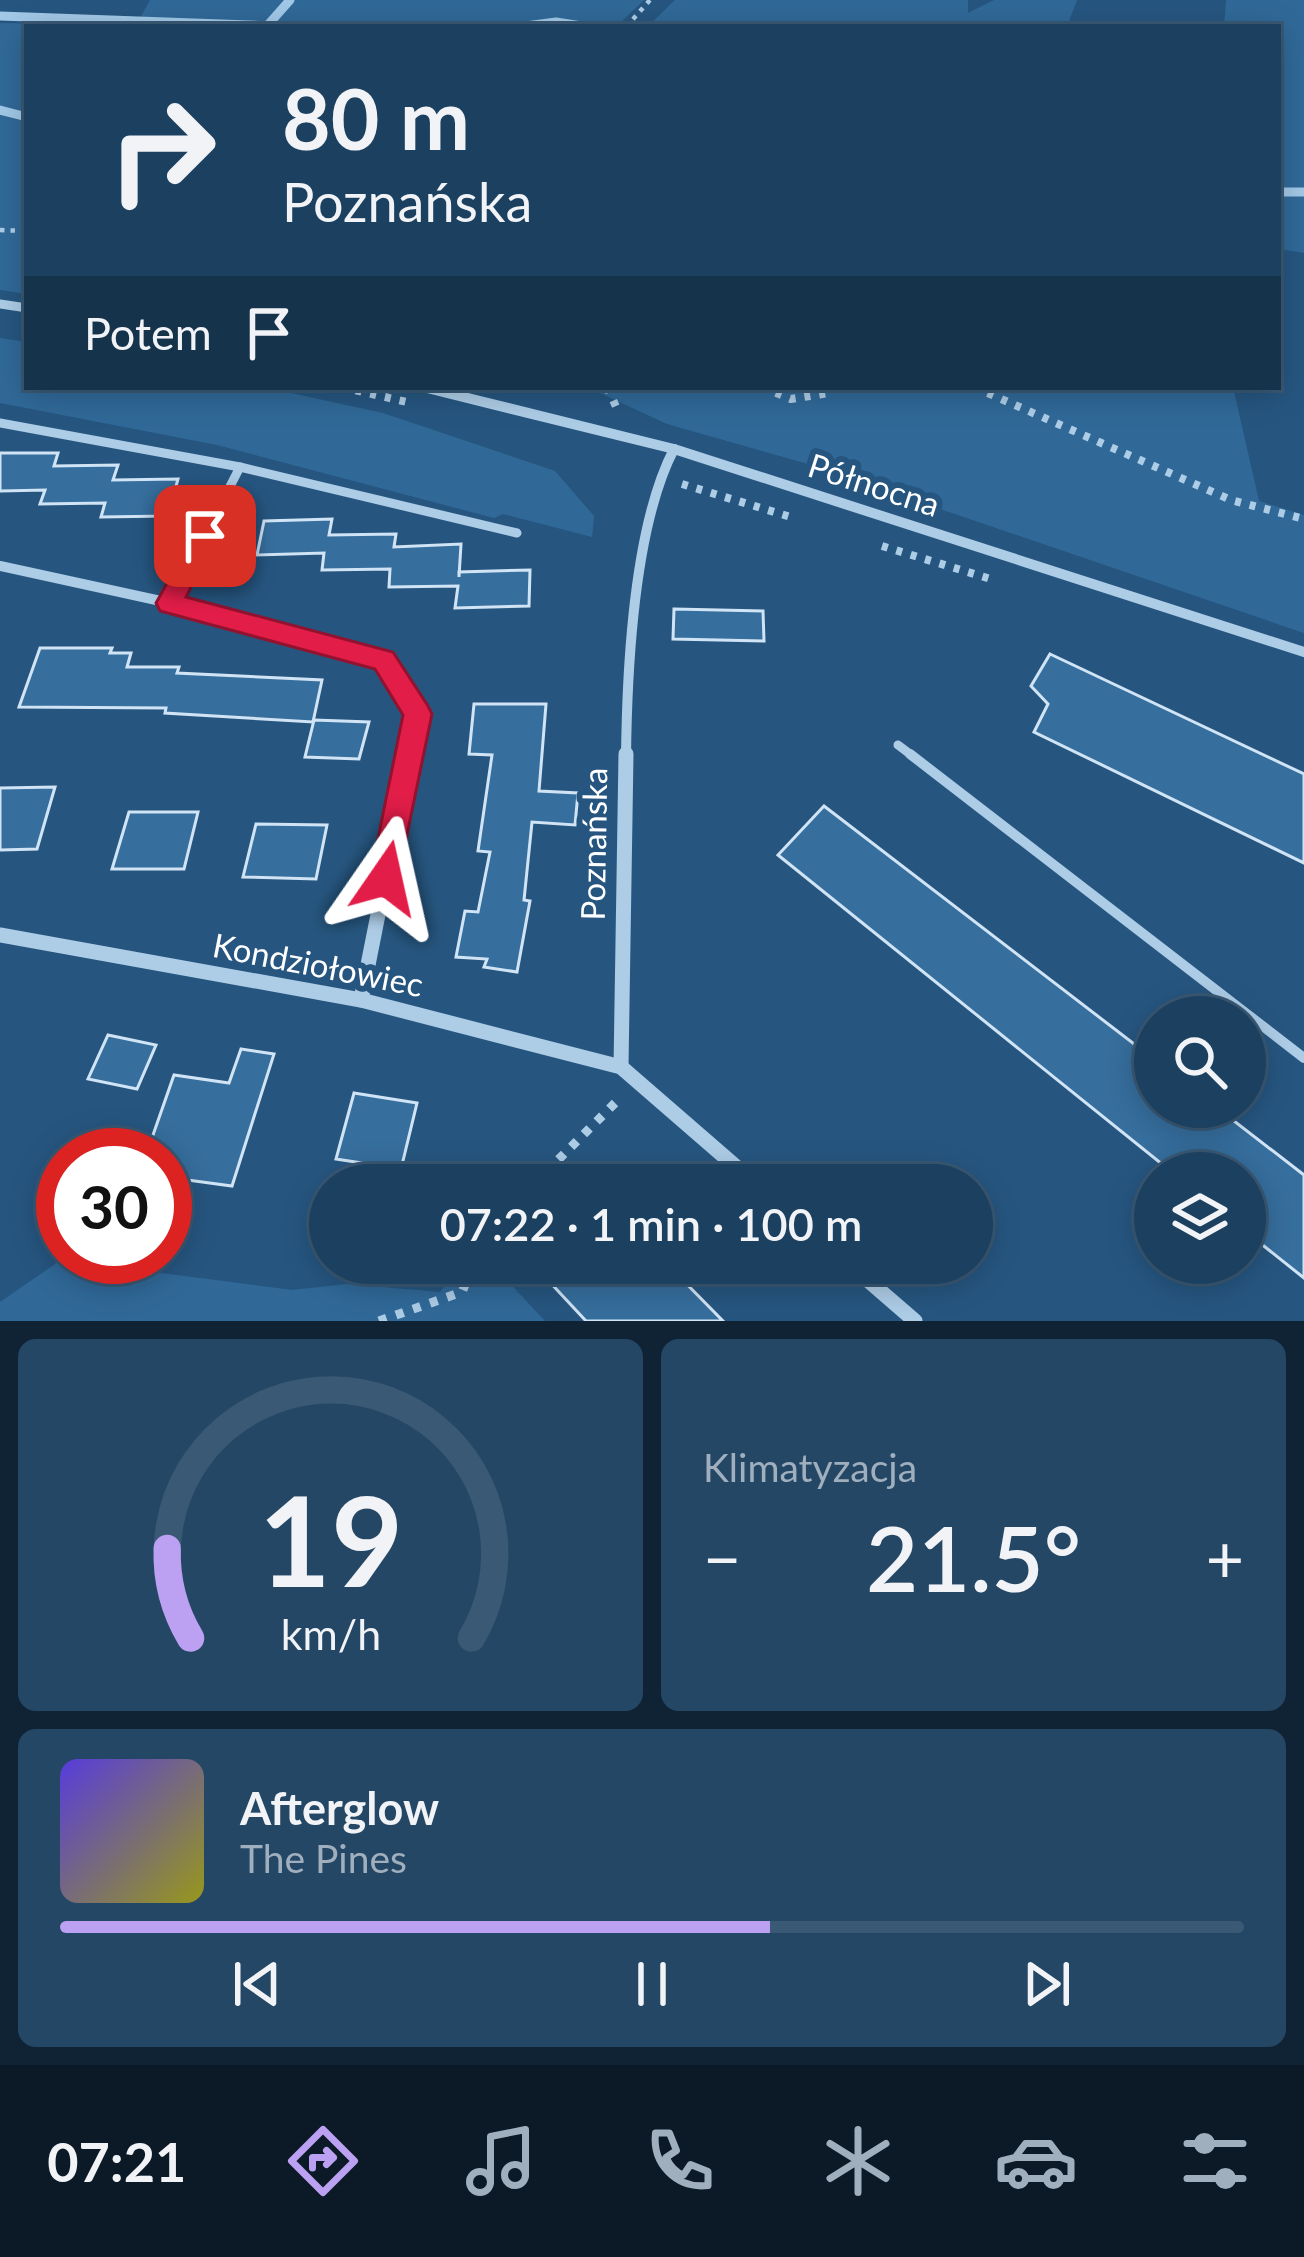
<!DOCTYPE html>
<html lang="pl">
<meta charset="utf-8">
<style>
:root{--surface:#1c4060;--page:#254766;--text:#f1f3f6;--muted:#a0afbd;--line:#3a5975;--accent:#bca0f2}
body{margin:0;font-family:Lato,sans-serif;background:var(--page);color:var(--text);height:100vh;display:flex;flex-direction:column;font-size:45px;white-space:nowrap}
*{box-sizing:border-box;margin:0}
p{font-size:39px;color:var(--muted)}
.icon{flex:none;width:66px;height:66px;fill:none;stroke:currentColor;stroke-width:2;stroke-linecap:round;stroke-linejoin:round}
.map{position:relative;height:1321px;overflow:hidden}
.drawer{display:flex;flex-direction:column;gap:18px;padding:18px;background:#0f2335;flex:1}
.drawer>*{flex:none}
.top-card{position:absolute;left:24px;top:24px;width:1257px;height:366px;border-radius:0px;box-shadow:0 6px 30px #0003,0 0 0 3px var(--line);background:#1c4060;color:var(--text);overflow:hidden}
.buttons{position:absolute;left:1134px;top:996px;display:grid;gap:24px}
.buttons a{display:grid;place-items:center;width:132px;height:132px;border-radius:50%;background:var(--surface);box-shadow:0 6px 30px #0003,0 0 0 3px var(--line);font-size:60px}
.speed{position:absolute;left:36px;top:1128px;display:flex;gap:24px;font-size:60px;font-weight:700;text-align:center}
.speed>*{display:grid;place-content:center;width:156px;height:156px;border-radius:50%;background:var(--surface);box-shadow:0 6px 30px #0003,0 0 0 3px var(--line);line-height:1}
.speed .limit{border:18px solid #d22;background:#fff;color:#111}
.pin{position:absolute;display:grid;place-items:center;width:102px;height:102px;color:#fff;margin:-51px;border-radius:24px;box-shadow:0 6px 18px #0006}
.me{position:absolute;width:132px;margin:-66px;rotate:11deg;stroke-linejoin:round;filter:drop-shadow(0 0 9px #0008)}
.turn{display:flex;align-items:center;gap:42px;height:252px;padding:0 60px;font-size:54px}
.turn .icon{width:156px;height:156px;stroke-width:2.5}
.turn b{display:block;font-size:84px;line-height:102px}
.then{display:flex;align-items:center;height:114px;padding:0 60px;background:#0003;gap:24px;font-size:45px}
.big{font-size:90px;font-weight:600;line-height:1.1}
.drawer .tile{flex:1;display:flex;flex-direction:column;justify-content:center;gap:18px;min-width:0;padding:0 42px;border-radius:18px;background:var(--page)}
.drawer .dial{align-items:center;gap:0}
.dial svg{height:312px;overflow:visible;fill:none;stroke:var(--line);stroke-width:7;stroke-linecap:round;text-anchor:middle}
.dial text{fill:var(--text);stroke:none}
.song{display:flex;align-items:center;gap:36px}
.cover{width:144px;height:144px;border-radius:18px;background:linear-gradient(135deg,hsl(250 70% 55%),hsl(60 70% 35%))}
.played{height:12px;border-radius:6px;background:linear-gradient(90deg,var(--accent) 60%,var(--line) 60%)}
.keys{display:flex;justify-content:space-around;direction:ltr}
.heat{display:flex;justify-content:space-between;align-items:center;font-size:66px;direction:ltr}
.drawer .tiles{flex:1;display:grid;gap:18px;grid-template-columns:1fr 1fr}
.tile:last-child{grid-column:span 2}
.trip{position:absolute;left:309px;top:1164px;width:684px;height:120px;border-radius:60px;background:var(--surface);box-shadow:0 6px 30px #0003,0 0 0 3px var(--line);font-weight:600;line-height:120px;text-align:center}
.tabs{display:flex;height:192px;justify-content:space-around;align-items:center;background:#0b1a26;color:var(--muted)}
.tabs .icon{width:84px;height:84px}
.tabs .active{color:var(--accent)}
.tabs b{font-size:54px;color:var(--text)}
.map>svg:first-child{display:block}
</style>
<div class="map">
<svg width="1304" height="1321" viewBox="0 0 1304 1321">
<rect width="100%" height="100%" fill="#265680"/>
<g fill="#306998">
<polygon points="150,0 644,0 616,27 548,19 488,27 199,21 187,25 229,27 27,27 27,294 0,290 0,23 136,25"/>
<polygon points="675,0 968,0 968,13 994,0 1077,0 1067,27 647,27"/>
<polygon points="1226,0 1304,0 1304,253 1278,249 1278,27 1224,27"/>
<polygon points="0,338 27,342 27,387 263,387 383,413 555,471 594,516 592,537 503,514 494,518 217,445 0,403"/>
<polygon points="587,387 1233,387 1259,501 1304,515 1304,633 808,464 667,424"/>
<polygon points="61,1260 292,1290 347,1284 440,1292 462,1263 491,1263 545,1321 0,1321 0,1302"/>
</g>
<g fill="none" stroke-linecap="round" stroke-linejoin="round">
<g stroke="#a1c8e7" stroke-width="9">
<polyline points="0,16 303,27"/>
<polyline points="267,26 290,0"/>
<polyline points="518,27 556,22 588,27"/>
<polyline points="0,110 27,117"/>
<polyline points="1278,192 1304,192"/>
</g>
</g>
<g fill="#366e9d" stroke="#d0e4f5" stroke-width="3">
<polygon points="0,453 58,453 54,466 118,465 113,480 178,479 168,516 101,517 105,503 40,504 45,490 0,491"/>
<polygon points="332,519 329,535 396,534 394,547 461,544 459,577 459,572 530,570 529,606 455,608 458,586 389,587 390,569 322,570 324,553 257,555 264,521"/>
<polygon points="674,609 763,611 764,641 673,639"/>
<polygon points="40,648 112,648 110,653 131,653 127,667 179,667 177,673 322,680 313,722 165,713 166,708 19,707"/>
<polygon points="1050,654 1304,774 1304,863 1034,732 1048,704 1031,686"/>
<polygon points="474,704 546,704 539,791 578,793 575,825 532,822 524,900 530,901 517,972 484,967 487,959 456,957 465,911 478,912 490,852 478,851 492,755 469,754"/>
<polygon points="314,720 369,722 359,759 305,757"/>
<polygon points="55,787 37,849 0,850 0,788"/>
<polygon points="824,806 1155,1060 1155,1107 1216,1107 1304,1175 1304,1278 1245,1231 1245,1173 1173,1173 778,855"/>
<polygon points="129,812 198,812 184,869 112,869"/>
<polygon points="256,824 327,825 316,879 243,877"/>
<polygon points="108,1035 156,1045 137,1089 88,1079"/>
<polygon points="241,1049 274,1054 232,1186 165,1177 165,1155 146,1155 174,1075 229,1083"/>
<polygon points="354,1093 417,1103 401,1169 336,1159"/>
<polygon points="532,1263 666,1263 723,1321 586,1321"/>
</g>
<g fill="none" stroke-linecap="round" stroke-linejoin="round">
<g stroke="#adcce6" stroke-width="4.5" stroke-dasharray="4.5 6" stroke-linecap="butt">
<polyline points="626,27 650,0"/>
<polyline points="0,230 27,231"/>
</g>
<g stroke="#adcce6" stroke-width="8" stroke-dasharray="6 9" stroke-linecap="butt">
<polyline points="341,387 407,402"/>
<polyline points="607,387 619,413"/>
<polyline points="762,387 791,399 829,393 834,387"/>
<polyline points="974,387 1231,500 1304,519"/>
<polyline points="682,484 794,518"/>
<polyline points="882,546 994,580"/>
</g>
<g stroke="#adcce6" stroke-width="9" stroke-dasharray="8 10" stroke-linecap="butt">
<polyline points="533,1185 619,1099"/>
<polyline points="379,1321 462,1292 474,1263"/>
</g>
<g stroke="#adcce6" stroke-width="9">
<polyline points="0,423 240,467 517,533"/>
<polyline points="170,603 240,467"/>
<polyline points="898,745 914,757"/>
</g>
<polyline stroke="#adcce6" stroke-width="10" points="910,754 1304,1058"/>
<polyline stroke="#adcce6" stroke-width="9" points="0,304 27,308"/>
<g stroke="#adcce6" stroke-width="10">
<polyline points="423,387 674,449 1304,652"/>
<polyline points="0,566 170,603 384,660 418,714 409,757"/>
<path d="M626,757C627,670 634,526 674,449"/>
</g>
<g stroke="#adcce6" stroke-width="15">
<polyline points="0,935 361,1000 621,1067 757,1185"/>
<polyline points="361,1000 410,754"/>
<polyline points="621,1067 626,754"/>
<polyline points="848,1263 915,1321"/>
</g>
</g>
<polygon fill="#e11d48" stroke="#92132f" stroke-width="3" points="205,526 217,536 186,597 393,652 428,706 432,714 396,888 386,892 375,888 370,878 403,715 375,669 160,611 156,603 160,596 196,529"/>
<g text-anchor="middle" stroke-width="12" stroke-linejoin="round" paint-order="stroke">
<g font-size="33" fill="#fff" stroke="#265680">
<text transform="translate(874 485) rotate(18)" y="12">Północna</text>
<text transform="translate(594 844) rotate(-89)" y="12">Poznańska</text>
<text transform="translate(318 965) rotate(11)" y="12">Kondziołowiec</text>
</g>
</g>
</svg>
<div class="buttons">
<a><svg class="icon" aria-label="search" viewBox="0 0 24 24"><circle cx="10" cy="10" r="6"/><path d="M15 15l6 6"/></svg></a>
<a><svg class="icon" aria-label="layers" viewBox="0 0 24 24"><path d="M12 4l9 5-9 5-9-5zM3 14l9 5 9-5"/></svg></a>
</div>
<div class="speed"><div class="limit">30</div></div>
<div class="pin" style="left:205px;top:536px;background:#d93025"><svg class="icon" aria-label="arrive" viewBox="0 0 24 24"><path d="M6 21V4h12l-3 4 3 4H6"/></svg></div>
<svg class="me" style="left:386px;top:878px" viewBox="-20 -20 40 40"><path d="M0-17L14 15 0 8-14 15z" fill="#e11d48" stroke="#fff" stroke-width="4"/></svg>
<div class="trip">07:22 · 1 min · 100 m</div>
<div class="top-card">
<div class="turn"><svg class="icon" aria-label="right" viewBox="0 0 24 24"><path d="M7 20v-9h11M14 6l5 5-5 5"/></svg><div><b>80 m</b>Poznańska</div></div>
<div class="then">Potem<svg class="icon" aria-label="arrive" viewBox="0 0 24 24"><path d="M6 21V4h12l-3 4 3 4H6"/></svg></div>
</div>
</div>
<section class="drawer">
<div class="tiles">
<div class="tile dial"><svg viewBox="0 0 100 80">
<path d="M14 69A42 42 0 1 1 86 69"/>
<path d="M14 69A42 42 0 0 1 8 46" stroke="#bca0f2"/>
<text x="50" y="56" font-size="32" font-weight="700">19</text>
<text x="50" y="72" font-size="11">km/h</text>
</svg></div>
<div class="tile"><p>Klimatyzacja</p>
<div class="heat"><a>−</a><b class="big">21.5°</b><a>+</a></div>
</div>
<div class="tile">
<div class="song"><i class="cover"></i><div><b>Afterglow</b><p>The Pines</p></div></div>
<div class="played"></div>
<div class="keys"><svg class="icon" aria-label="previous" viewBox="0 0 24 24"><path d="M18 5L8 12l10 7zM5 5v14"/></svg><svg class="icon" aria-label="pause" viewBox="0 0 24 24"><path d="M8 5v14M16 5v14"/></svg><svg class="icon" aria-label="next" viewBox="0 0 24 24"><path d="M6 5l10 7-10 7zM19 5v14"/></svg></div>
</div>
</div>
</section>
<nav class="tabs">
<b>07:21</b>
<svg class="icon active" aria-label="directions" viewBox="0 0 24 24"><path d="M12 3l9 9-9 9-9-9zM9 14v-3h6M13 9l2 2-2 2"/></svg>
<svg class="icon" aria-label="music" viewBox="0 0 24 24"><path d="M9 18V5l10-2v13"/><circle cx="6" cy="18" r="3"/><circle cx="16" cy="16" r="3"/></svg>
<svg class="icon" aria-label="phone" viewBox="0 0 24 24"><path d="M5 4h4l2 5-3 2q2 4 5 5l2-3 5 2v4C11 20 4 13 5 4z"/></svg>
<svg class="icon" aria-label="climate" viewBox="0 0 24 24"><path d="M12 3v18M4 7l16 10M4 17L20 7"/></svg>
<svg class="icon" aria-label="car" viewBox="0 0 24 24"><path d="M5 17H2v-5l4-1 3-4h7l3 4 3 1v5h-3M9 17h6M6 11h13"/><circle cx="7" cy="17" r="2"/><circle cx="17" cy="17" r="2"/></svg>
<svg class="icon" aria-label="filters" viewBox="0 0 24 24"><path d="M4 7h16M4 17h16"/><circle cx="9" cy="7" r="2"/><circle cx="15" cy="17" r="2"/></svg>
</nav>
